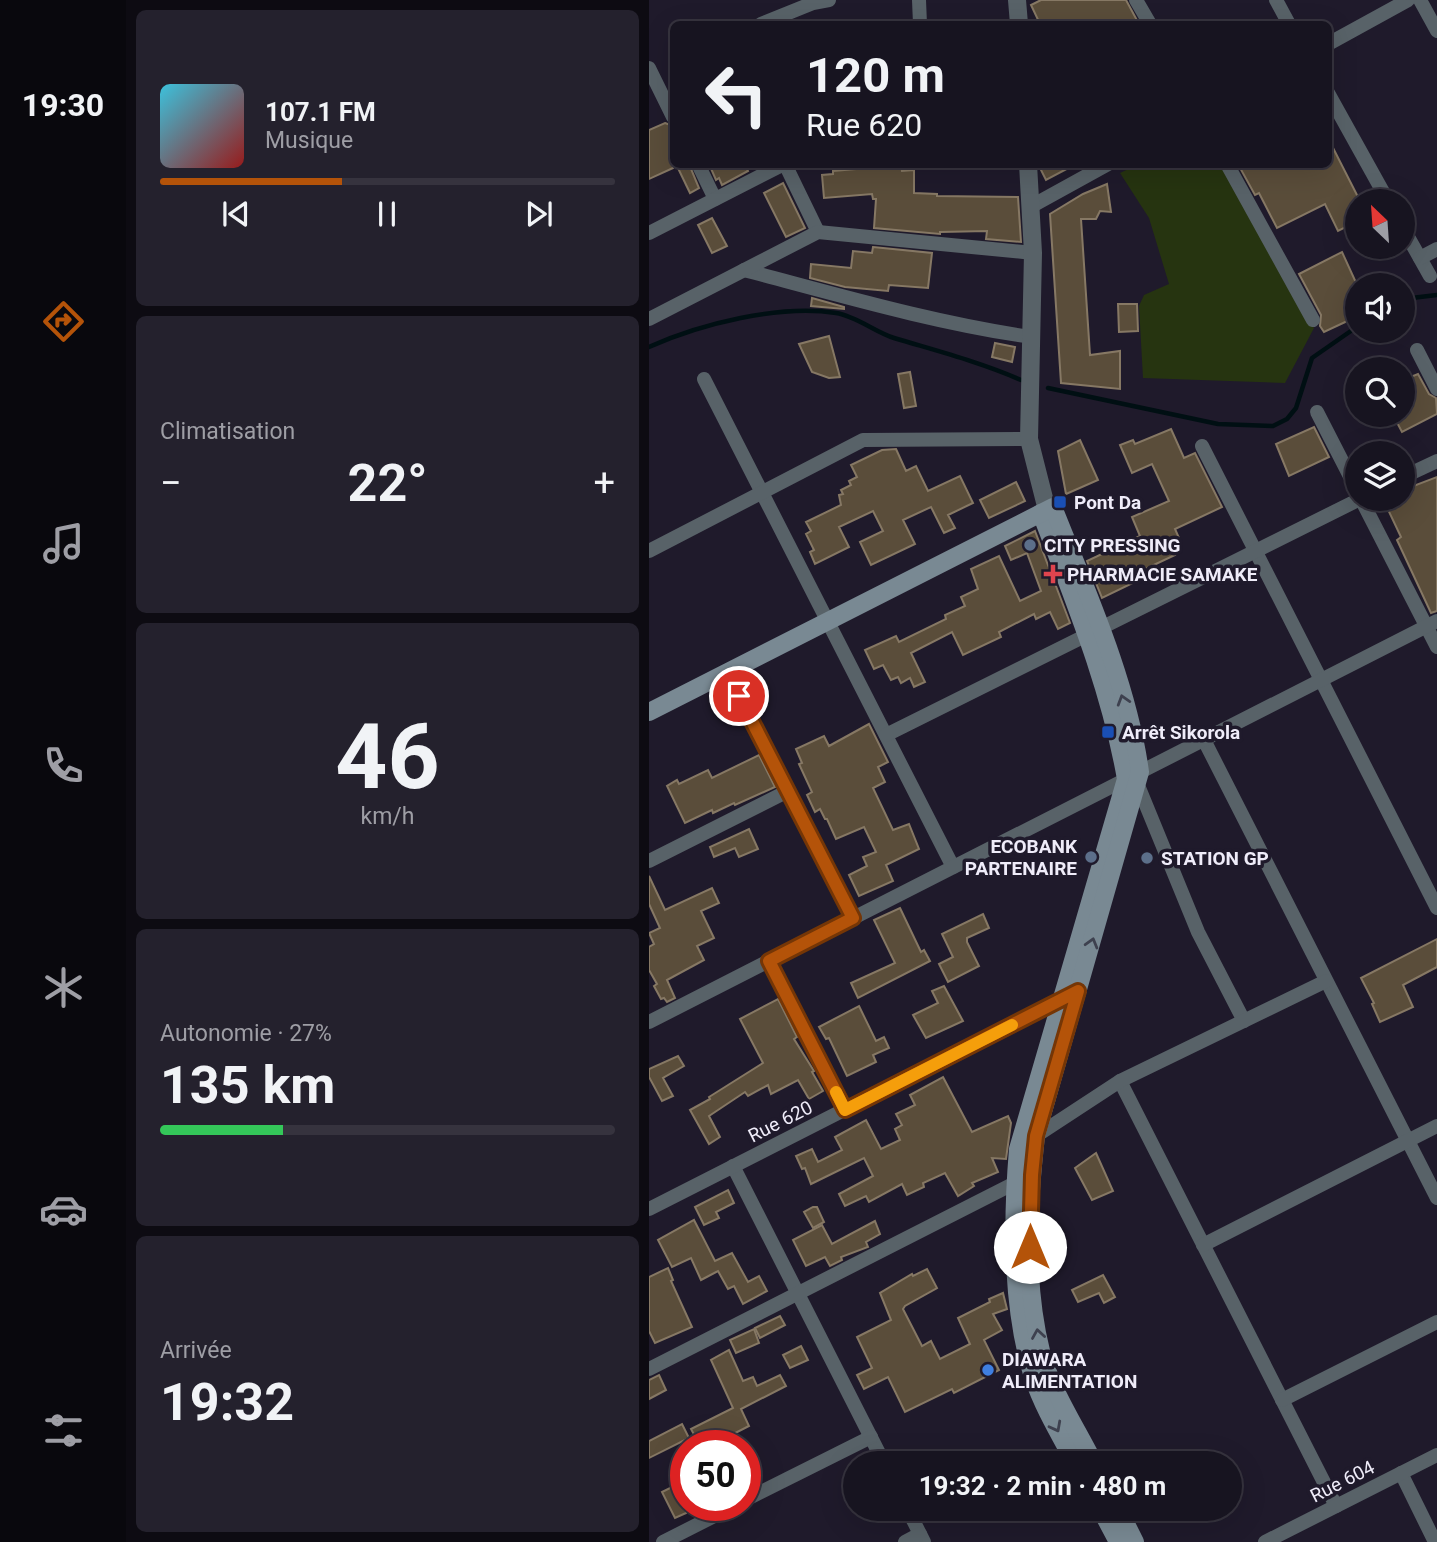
<!DOCTYPE html>
<html lang="fr">
<meta charset="utf-8">
<style>
:root{--surface:#171420;--page:#24212d;--text:#f1f3f6;--muted:#9e9ea5;--line:#36333e;--accent:#b45309}
body{margin:0;font-family:Roboto,sans-serif;background:var(--page);color:var(--text);height:100vh;display:flex;flex-direction:column;font-size:26px;white-space:nowrap}
*{box-sizing:border-box;margin:0}
p{font-size:23px;color:var(--muted)}
.icon{flex:none;width:38px;height:38px;fill:none;stroke:currentColor;stroke-width:2;stroke-linecap:round;stroke-linejoin:round}
.map{position:relative;flex:1;overflow:hidden}
.side{display:flex;flex-direction:column;gap:10px;padding:10px;background:#0d0b12;width:523px}
.side>*{flex:none}
.top-card{position:absolute;left:21px;top:21px;width:662px;height:147px;border-radius:10px;box-shadow:0 7px 28px #0002,0 0 0 2px var(--line);background:#171420;color:var(--text);overflow:hidden}
.needle{width:46px;rotate:335deg}
.fabs{position:absolute;left:696px;top:189px;display:grid;gap:14px}
.fabs a{display:grid;place-items:center;width:70px;height:70px;border-radius:50%;background:var(--surface);box-shadow:0 7px 28px #0002,0 0 0 2px var(--line);font-size:35px}
.speed{position:absolute;left:21px;top:1430px;display:flex;gap:14px;font-size:35px;font-weight:700;text-align:center}
.speed>*{display:grid;place-content:center;width:91px;height:91px;border-radius:50%;background:var(--surface);box-shadow:0 7px 28px #0002,0 0 0 2px var(--line);line-height:1}
.speed .limit{border:10px solid #d22;background:#fff;color:#111}
.pin{position:absolute;display:grid;place-items:center;width:60px;height:60px;color:#fff;margin:-30px;border:4px solid #fff;border-radius:50%;box-shadow:0 2px 7px #0007}
.me{position:absolute;width:77px;margin:-38px;rotate:0deg;stroke-linejoin:round;filter:drop-shadow(0 0 5px #0008)}
.turn{display:flex;align-items:center;gap:24px;height:147px;padding:0 21px;font-size:32px}
.turn .icon{width:91px;height:91px;stroke-width:2.5}
.turn b{display:block;font-size:49px;line-height:60px}
.big{font-size:52px;font-weight:700;line-height:1.1}
.side .card{flex:1;display:flex;flex-direction:column;justify-content:center;gap:10px;min-width:0;padding:0 24px;border-radius:10px;background:var(--page)}
.side .dial{align-items:center;gap:0}
.dial b{font-size:91px;line-height:1}
.song{display:flex;align-items:center;gap:21px}
.cover{width:84px;height:84px;border-radius:10px;background:linear-gradient(135deg,hsl(190 70% 55%),hsl(0 70% 35%))}
.played{height:7px;border-radius:4px;background:linear-gradient(90deg,var(--accent) 40%,var(--line) 40%)}
.keys{display:flex;justify-content:space-around;direction:ltr}
.heat{display:flex;justify-content:space-between;align-items:center;font-size:38px;direction:ltr}
.charge{height:10px;border-radius:5px;background:linear-gradient(90deg,#34c759 27%,var(--line) 0)}
.trip{position:absolute;left:194px;top:1451px;width:399px;height:70px;border-radius:35px;background:var(--surface);box-shadow:0 7px 28px #0002,0 0 0 2px var(--line);font-weight:700;line-height:70px;text-align:center}
main{display:flex;flex:1;min-height:0}
.dock{display:flex;flex-direction:column;width:126px;justify-content:space-around;align-items:center;background:#09080d;color:var(--muted)}
.dock .icon{width:49px;height:49px}
.dock .current{color:var(--accent)}
.dock b{font-size:32px;color:var(--text)}
.map>svg:first-child{display:block}
</style>
<main>
<nav class="dock">
<b>19:30</b>
<svg class="icon current" aria-label="directions" viewBox="0 0 24 24"><path d="M12 3l9 9-9 9-9-9zM9 14v-3h6M13 9l2 2-2 2"/></svg>
<svg class="icon" aria-label="music" viewBox="0 0 24 24"><path d="M9 18V5l10-2v13"/><circle cx="6" cy="18" r="3"/><circle cx="16" cy="16" r="3"/></svg>
<svg class="icon" aria-label="phone" viewBox="0 0 24 24"><path d="M5 4h4l2 5-3 2q2 4 5 5l2-3 5 2v4C11 20 4 13 5 4z"/></svg>
<svg class="icon" aria-label="climate" viewBox="0 0 24 24"><path d="M12 3v18M4 7l16 10M4 17L20 7"/></svg>
<svg class="icon" aria-label="car" viewBox="0 0 24 24"><path d="M5 17H2v-5l4-1 3-4h7l3 4 3 1v5h-3M9 17h6M6 11h13"/><circle cx="7" cy="17" r="2"/><circle cx="17" cy="17" r="2"/></svg>
<svg class="icon" aria-label="filters" viewBox="0 0 24 24"><path d="M4 7h16M4 17h16"/><circle cx="9" cy="7" r="2"/><circle cx="15" cy="17" r="2"/></svg>
</nav>
<section class="side">
<div class="card">
<div class="song"><i class="cover"></i><div><b>107.1 FM</b><p>Musique</p></div></div>
<div class="played"></div>
<div class="keys"><svg class="icon" aria-label="previous" viewBox="0 0 24 24"><path d="M18 5L8 12l10 7zM5 5v14"/></svg><svg class="icon" aria-label="pause" viewBox="0 0 24 24"><path d="M8 5v14M16 5v14"/></svg><svg class="icon" aria-label="next" viewBox="0 0 24 24"><path d="M6 5l10 7-10 7zM19 5v14"/></svg></div>
</div>
<div class="card"><p>Climatisation</p>
<div class="heat"><a>−</a><b class="big">22°</b><a>+</a></div>
</div>
<div class="card dial"><b>46</b><p>km/h</p></div>
<div class="card"><p>Autonomie · 27%</p><b class="big">135 km</b><div class="charge"></div></div>
<div class="card"><p>Arrivée</p><b class="big">19:32</b></div>
</section>
<div class="map">
<svg width="788" height="1542" viewBox="0 0 788 1542">
<rect width="100%" height="100%" fill="#1f1a2b"/>
<polygon fill="#263410" points="488,165 572,165 665,328 636,383 494,378 490,306 495,295 520,284 500,218 471,173"/>
<g fill="none" stroke-linecap="round" stroke-linejoin="round">
<g stroke="#000f13" stroke-width="4.5">
<polyline points="754,299 788,295"/>
<path d="M0,347C51,324 131,304 187,313C207,316 226,332 245,338C288,351 331,362 372,380"/>
<polyline points="399,388 569,424 624,426 638,419 647,408 663,358 709,326"/>
</g>
</g>
<g fill="#5a4d3a" stroke="#867864" stroke-width="2">
<polygon points="392,0 477,0 490,24 391,24 382,5"/>
<polygon points="16,123 24,126 24,168 0,179 0,130"/>
<polygon points="679,138 709,197 709,221 689,231 676,204 628,228 610,193 606,195 590,166 679,164"/>
<polygon points="27,164 40,164 50,188 41,193"/>
<polygon points="60,164 96,164 99,171 73,185 70,178 67,180"/>
<polygon points="218,164 252,164 253,171 265,170 265,193 288,194 288,196 369,197 372,242 337,239 338,231 291,232 291,234 225,228 227,199 224,199 223,194 175,198 173,175 184,174 184,171 218,168"/>
<polygon points="398,164 427,164 397,180 391,168"/>
<polygon points="134,183 156,228 137,237 115,193"/>
<polygon points="458,184 462,212 451,211 447,219 432,219 441,355 471,351 471,389 412,383 401,214 434,194"/>
<polygon points="63,218 78,246 63,253 49,225"/>
<polygon points="224,247 283,253 279,288 240,285 239,291 196,287 161,278 162,264 202,268 204,251 223,253"/>
<polygon points="693,252 709,287 709,316 675,332 671,326 672,315 650,274"/>
<polygon points="163,298 195,307 195,309 162,306"/>
<polygon points="469,304 488,304 489,331 470,332"/>
<polygon points="180,336 191,377 180,378 163,372 150,344"/>
<polygon points="346,343 366,347 363,362 343,357"/>
<polygon points="261,372 267,406 255,408 249,374"/>
<polygon points="769,374 780,394 787,398 788,414 753,432 744,415 754,415 754,380"/>
<polygon points="665,427 680,457 640,476 627,444"/>
<polygon points="522,429 535,458 546,453 573,507 526,529 530,538 520,542 526,555 492,571 496,577 453,598 438,561 491,536 483,517 520,501 503,464 483,473 471,445 484,440 486,444"/>
<polygon points="431,440 449,480 417,494 409,451"/>
<polygon points="247,449 257,471 267,466 279,491 311,476 324,503 299,515 306,528 295,533 282,507 254,520 266,544 222,565 211,542 234,531 224,511 190,527 200,547 166,564 161,552 165,550 157,534 162,531 157,522 192,505 190,495 194,494 192,490 202,485 200,481 208,477 202,465 233,450"/>
<polygon points="788,477 788,611 782,613 748,540 752,537 734,499 754,499 754,490"/>
<polygon points="367,482 376,501 340,518 331,500"/>
<polygon points="386,531 421,623 409,629 401,612 387,619 385,614 350,632 352,637 314,655 303,632 262,653 276,682 265,687 261,678 252,683 249,677 242,680 234,665 225,669 216,650 247,636 250,642 297,619 296,615 316,606 312,597 329,589 322,569 350,556 371,601 392,591 378,553 362,560 356,546"/>
<polygon points="220,724 239,762 229,767 236,782 224,788 244,830 260,824 270,849 237,865 244,881 210,896 200,875 218,866 214,857 227,852 215,827 187,839 178,819 176,819 171,809 166,812 158,795 163,792 150,764 153,763 147,749 175,736 180,746"/>
<polygon points="110,755 126,787 86,805 85,803 64,813 63,810 36,823 18,786 28,780 30,784 59,770 63,778"/>
<polygon points="100,829 109,849 90,857 86,848 65,857 61,847"/>
<polygon points="0,876 16,910 63,888 70,903 52,911 65,938 48,946 55,960 18,980 26,998 18,1002 15,998 12,999 5,986 8,984 0,970 0,947 5,944 0,933 11,928 0,904"/>
<polygon points="251,908 272,952 275,950 281,961 209,998 202,983 246,963 225,920"/>
<polygon points="334,914 340,928 318,938 318,942 330,966 299,982 290,964 304,957 293,934"/>
<polygon points="788,939 788,967 754,985 764,1007 731,1022 723,1004 725,1003 712,978"/>
<polygon points="295,986 314,1021 277,1038 264,1015 289,1003 283,991"/>
<polygon points="129,999 148,1037 145,1039 165,1071 163,1072 174,1091 160,1099 149,1080 122,1094 119,1085 99,1096 96,1092 60,1116 71,1137 60,1144 41,1110 61,1099 60,1097 114,1063 91,1019"/>
<polygon points="210,1006 227,1041 235,1037 240,1048 224,1055 227,1062 198,1076 180,1038 177,1039 170,1027"/>
<polygon points="29,1056 35,1066 14,1078 24,1096 13,1101 0,1077 0,1069"/>
<polygon points="294,1077 323,1132 359,1116 362,1123 357,1159 343,1158 349,1172 323,1183 325,1186 309,1196 296,1173 274,1183 275,1187 258,1195 253,1184 220,1202 217,1196 196,1206 190,1194 224,1176 215,1158 162,1184 156,1168 153,1169 147,1156 163,1149 169,1162 193,1150 186,1137 217,1120 232,1149 251,1140 246,1129 253,1125 247,1114 266,1105 261,1095"/>
<polygon points="447,1153 464,1191 443,1200 426,1168"/>
<polygon points="79,1190 85,1203 67,1212 70,1218 55,1225 46,1207"/>
<polygon points="164,1207 168,1207 175,1222 164,1228 155,1212"/>
<polygon points="45,1220 66,1261 83,1253 99,1282 110,1276 118,1291 94,1304 85,1286 79,1289 69,1271 52,1280 42,1258 23,1267 9,1240"/>
<polygon points="226,1221 231,1234 217,1242 219,1247 192,1257 193,1260 181,1266 176,1257 157,1266 144,1240 173,1225 183,1244"/>
<polygon points="19,1268 24,1280 22,1281 43,1327 6,1343 0,1331 0,1277"/>
<polygon points="278,1269 288,1288 256,1306 254,1309 273,1346 282,1341 291,1359 321,1344 309,1318 341,1302 340,1299 354,1293 358,1309 344,1314 353,1330 335,1340 350,1370 305,1393 303,1389 256,1412 239,1377 215,1389 208,1375 223,1368 208,1337 242,1320 231,1293 263,1274 264,1276"/>
<polygon points="454,1275 466,1297 455,1303 450,1293 429,1302 423,1290"/>
<polygon points="131,1316 136,1325 111,1338 106,1328"/>
<polygon points="105,1329 110,1343 87,1353 81,1340"/>
<polygon points="152,1346 159,1360 141,1368 134,1355"/>
<polygon points="80,1350 94,1381 104,1377 108,1386 131,1375 137,1386 92,1409 100,1426 61,1446 51,1446 42,1429 84,1408 62,1360"/>
<polygon points="10,1375 17,1390 0,1399 0,1380"/>
<polygon points="33,1424 40,1438 0,1458 0,1441"/>
<polygon points="37,1480 37,1513 26,1518 13,1492"/>
</g>
<g fill="none" stroke-linecap="round" stroke-linejoin="round">
<g stroke="#586268" stroke-width="14">
<polyline points="270,0 271,24"/>
<polyline points="487,0 501,24"/>
<polyline points="627,0 640,24"/>
<polyline points="771,0 788,31"/>
<polyline points="112,24 164,3 180,0"/>
<polyline points="679,44 759,0"/>
<polyline points="0,68 24,117"/>
<polyline points="679,93 739,201"/>
<polyline points="49,164 66,199"/>
<polyline points="136,164 169,232"/>
<polyline points="578,164 664,320"/>
<polyline points="381,207 459,164"/>
<polyline points="754,228 781,276"/>
<polyline points="0,233 135,164"/>
<polyline points="771,258 788,249"/>
<path d="M95,270C190,295 285,323 382,337"/>
<polyline points="0,319 169,232 384,253"/>
<polyline points="768,350 788,389"/>
<polyline points="55,379 304,867"/>
<polyline points="668,412 709,492"/>
<polyline points="553,446 788,908"/>
<polyline points="754,477 788,461"/>
<polyline points="712,499 788,647"/>
<polyline points="0,551 214,440 380,439"/>
<polyline points="78,672 204,918"/>
<polyline points="237,735 711,499"/>
<polyline points="555,740 788,1198"/>
<polyline points="488,783 549,932 595,1021"/>
<polyline points="0,861 139,791"/>
<polyline points="120,961 196,1110"/>
<polyline points="0,1022 788,621"/>
<polyline points="471,1081 687,1506"/>
<polyline points="384,1138 471,1081 677,981"/>
<polyline points="84,1166 235,1463"/>
<polyline points="0,1209 417,997"/>
<polyline points="554,1245 788,1126"/>
<polyline points="0,1369 366,1183"/>
<polyline points="633,1400 788,1322"/>
<polyline points="752,1473 786,1542"/>
<polyline points="96,1500 222,1437"/>
<polyline points="258,1508 275,1542"/>
<polyline points="14,1542 87,1505"/>
<polyline points="256,1542 271,1534"/>
<polyline points="616,1542 788,1455"/>
</g>
<g stroke="#586268" stroke-width="18">
<polyline points="368,0 370,24"/>
<polyline points="379,164 384,253 380,439 398,510"/>
</g>
<g stroke="#798993" stroke-width="18">
<path d="M392,513C425,600 461,687 477,779L369,1149C363,1221 362,1307 384,1377C394,1407 411,1435 426,1463"/>
<path d="M0,712L404,507C437,590 479,683 491,772L387,1136C379,1206 375,1283 392,1351C402,1390 427,1427 445,1463"/>
<polyline points="451,1508 469,1542"/>
<polyline points="469,1508 486,1542"/>
</g>
</g>
<defs><path id="oneway-chevron" d="M-2-3.5L2.5 0L-2 3.5" fill="none" stroke-width="1.6" stroke-linecap="round" stroke-linejoin="round" transform="scale(1.75)"/></defs>
<g stroke="#3e414f">
<use href="#oneway-chevron" transform="translate(474 700) rotate(-107)"/>
<use href="#oneway-chevron" transform="translate(443 943) rotate(-74)"/>
<use href="#oneway-chevron" transform="translate(389 1334) rotate(-99)"/>
<use href="#oneway-chevron" transform="translate(407 1427) rotate(62)"/>
</g>
<g fill="none" stroke-linecap="round" stroke-linejoin="round">
<defs>
<polyline id="route" points="90,696 204,918 120,961 196,1110 429,991 387,1136 383,1175 381,1247"/>
</defs>
<use href="#route" stroke="#753606" stroke-width="18"/>
<use href="#route" stroke="#b45309" stroke-width="12"/>
<polyline stroke="#f59e0b" stroke-width="12" points="187,1092 196,1110 363,1025"/>
</g>
<g fill="#1a4fb4" stroke="#1f1a2b" stroke-width="2.5">
<rect x="404" y="495" width="14" height="14" rx="3.5"/>
<rect x="452" y="725" width="14" height="14" rx="3.5"/>
</g>
<g fill="#5c6f8a" stroke="#1f1a2b" stroke-width="2.5">
<circle cx="381" cy="545" r="7"/>
<circle cx="442" cy="857" r="7"/>
<circle cx="498" cy="858" r="7"/>
</g>
<path fill="#e0444e" stroke="#1f1a2b" stroke-width="2.5" d="M400.5 563.5h7v7h7v7h-7v7h-7v-7h-7v-7h7z"/>
<circle fill="#3f7fe0" stroke="#1f1a2b" stroke-width="2.5" cx="339" cy="1370" r="7"/>
<g text-anchor="middle" stroke-width="7" stroke-linejoin="round" paint-order="stroke">
<g font-size="19" font-weight="bold" fill="#efecf9" stroke="#1f1a2b" text-anchor="start">
<text x="425" y="509">Pont Da</text>
<text x="395" y="552">CITY PRESSING</text>
<text x="418" y="581">PHARMACIE SAMAKE</text>
<text x="473" y="739">Arrêt Sikorola</text>
<text x="428" y="853" text-anchor="end">ECOBANK<tspan x="428" dy="22">PARTENAIRE</tspan></text>
<text x="512" y="865">STATION GP</text>
<text x="353" y="1366">DIAWARA<tspan x="353" dy="22">ALIMENTATION</tspan></text>
</g>
<g font-size="19" fill="#efecf9" stroke="#1f1a2b">
<text transform="translate(131 1121) rotate(-27)" y="7">Rue 620</text>
<text transform="translate(693 1481) rotate(-27)" y="7">Rue 604</text>
</g>
</g>
</svg>
<div class="fabs">
<a><svg class="needle" viewBox="-14 -14 28 28"><path d="M0-13l5 13h-10z" fill="#e53935"/><path d="M0 13l5-13h-10z" fill="#9e9ea5"/></svg></a>
<a><svg class="icon" aria-label="sound" viewBox="0 0 24 24"><path d="M4 9h4l5-4v14l-5-4H4zM17 9q2 3 0 6"/></svg></a>
<a><svg class="icon" aria-label="search" viewBox="0 0 24 24"><circle cx="10" cy="10" r="6"/><path d="M15 15l6 6"/></svg></a>
<a><svg class="icon" aria-label="layers" viewBox="0 0 24 24"><path d="M12 4l9 5-9 5-9-5zM3 14l9 5 9-5"/></svg></a>
</div>
<div class="speed"><div class="limit">50</div></div>
<div class="pin" style="left:90px;top:696px;background:#d93025"><svg class="icon" aria-label="arrive" viewBox="0 0 24 24"><path d="M6 21V4h12l-3 4 3 4H6"/></svg></div>
<svg class="me" style="left:381px;top:1247px" viewBox="-20 -20 40 40"><circle r="19" fill="#fff"/><path d="M0-13L10 11 0 6-10 11z" fill="#b45309"/></svg>
<div class="trip">19:32 · 2 min · 480 m</div>
<div class="top-card">
<div class="turn"><svg class="icon" aria-label="left" viewBox="0 0 24 24"><path d="M17 20v-9H6M10 6l-5 5 5 5"/></svg><div><b>120 m</b>Rue 620</div></div>
</div>
</div>
</main>
